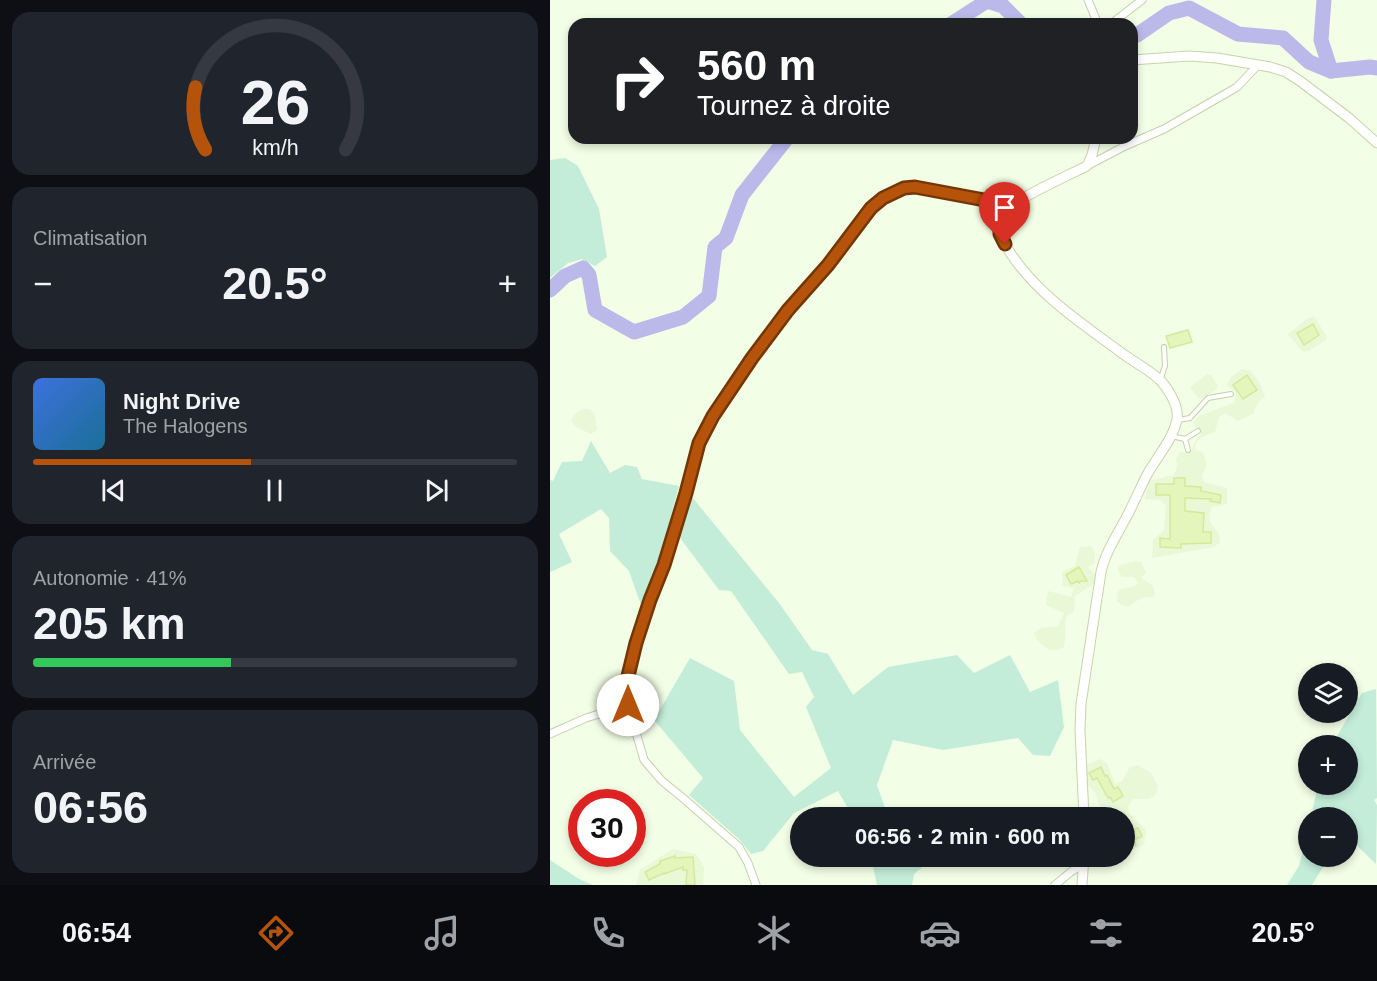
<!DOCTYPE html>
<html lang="fr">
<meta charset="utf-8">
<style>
:root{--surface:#171b24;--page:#20242c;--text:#f1f3f6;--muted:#9ea1a6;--line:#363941;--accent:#b45309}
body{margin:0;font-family:Arial,sans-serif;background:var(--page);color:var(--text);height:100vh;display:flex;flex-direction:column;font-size:22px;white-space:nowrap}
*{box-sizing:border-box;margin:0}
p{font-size:20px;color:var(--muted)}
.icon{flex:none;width:33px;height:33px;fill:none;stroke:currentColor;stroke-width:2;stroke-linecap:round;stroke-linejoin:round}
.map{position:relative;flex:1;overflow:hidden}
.sheet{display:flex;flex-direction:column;gap:12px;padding:12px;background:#0d0f14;width:550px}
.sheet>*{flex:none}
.hud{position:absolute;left:18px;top:18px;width:570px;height:126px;border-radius:18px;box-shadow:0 3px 9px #0003;background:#202124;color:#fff;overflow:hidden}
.tools{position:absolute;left:748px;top:663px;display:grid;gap:12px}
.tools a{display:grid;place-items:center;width:60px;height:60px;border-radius:50%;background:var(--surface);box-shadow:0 3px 9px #0003;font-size:30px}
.speed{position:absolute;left:18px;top:789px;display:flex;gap:12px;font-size:30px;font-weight:700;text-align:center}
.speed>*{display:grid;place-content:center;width:78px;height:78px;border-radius:50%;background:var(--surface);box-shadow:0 3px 9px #0003;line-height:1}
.speed .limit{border:9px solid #d22;background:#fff;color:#111}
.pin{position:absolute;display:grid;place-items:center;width:51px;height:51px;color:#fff;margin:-62px -26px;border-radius:50% 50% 50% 0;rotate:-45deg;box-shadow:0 0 6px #0007}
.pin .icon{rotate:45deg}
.me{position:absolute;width:66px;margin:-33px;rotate:0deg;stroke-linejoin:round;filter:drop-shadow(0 0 4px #0008)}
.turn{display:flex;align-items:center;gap:21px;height:126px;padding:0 30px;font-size:27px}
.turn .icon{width:78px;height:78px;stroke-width:2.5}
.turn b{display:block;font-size:42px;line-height:51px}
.big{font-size:45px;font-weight:800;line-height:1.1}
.sheet .card{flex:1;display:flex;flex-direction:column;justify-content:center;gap:9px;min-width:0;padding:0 21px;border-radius:18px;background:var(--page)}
.sheet .dial{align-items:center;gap:0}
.dial svg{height:156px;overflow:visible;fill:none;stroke:var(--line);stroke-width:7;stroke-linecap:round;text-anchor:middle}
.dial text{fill:var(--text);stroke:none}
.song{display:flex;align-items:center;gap:18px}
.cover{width:72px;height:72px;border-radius:9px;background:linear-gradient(135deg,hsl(220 70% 55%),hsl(200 70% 35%))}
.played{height:6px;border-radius:3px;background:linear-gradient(90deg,var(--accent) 45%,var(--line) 45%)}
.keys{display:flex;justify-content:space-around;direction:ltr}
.heat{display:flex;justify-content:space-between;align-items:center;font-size:33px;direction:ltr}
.charge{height:9px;border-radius:4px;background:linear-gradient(90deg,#34c759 41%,var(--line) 0)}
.trip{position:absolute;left:240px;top:807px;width:345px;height:60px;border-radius:30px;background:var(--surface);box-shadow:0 3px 9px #0003;font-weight:800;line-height:60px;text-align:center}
.tab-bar{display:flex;height:96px;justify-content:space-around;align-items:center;background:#090b0e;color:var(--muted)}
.tab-bar .icon{width:42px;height:42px}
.tab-bar .on{color:var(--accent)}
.tab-bar b{font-size:27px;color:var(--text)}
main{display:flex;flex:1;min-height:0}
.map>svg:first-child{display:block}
</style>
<main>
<section class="sheet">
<div class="card dial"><svg viewBox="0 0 100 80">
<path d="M14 69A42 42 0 1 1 86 69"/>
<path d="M14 69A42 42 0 0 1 9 37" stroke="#b45309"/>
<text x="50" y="56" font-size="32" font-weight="700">26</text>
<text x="50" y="72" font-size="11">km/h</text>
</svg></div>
<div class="card"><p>Climatisation</p>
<div class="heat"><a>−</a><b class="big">20.5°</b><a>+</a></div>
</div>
<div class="card">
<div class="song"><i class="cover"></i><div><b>Night Drive</b><p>The Halogens</p></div></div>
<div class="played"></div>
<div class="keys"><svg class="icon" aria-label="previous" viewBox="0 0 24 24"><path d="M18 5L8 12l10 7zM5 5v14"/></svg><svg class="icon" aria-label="pause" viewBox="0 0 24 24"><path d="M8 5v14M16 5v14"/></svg><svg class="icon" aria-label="next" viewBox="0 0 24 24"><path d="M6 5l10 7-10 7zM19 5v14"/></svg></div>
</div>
<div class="card"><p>Autonomie · 41%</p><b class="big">205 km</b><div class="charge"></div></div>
<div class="card"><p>Arrivée</p><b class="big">06:56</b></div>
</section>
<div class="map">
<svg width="827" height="885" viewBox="0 0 827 885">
<rect width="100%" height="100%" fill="#f2fee6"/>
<g fill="#e9f8d7">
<polygon points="764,316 777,337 775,341 758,351 755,352 751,350 738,334 757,319"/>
<polygon points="692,369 700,370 709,382 715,397 709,401 703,414 688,421 675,413 669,417 665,432 651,437 646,442 645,449 653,453 656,460 656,468 652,475 654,482 677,488 677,504 662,507 659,515 660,522 669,534 670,542 664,547 602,558 603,540 614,530 616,506 611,500 595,499 599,481 624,475 627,467 626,459 630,452 641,452 645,441 652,433 645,427 644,422 648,416 684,403 686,393 677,385 680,378"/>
<polygon points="657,374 661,375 667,385 667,389 651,399 647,397 640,387"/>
<polygon points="33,409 40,409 45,415 47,430 41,434 26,427 21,421 25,414"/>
<polygon points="541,546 545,553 545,564 540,565 538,568 547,575 546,583 525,596 524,612 517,615 515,623 515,639 514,647 507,650 499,650 487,640 484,633 491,628 508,626 514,613 496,605 498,591 521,597 524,588 512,586 513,582 512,574 514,571 525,566 530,547"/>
<polygon points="584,561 591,562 596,572 591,578 603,586 605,594 603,597 591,598 578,607 570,604 567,601 568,592 571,589 585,586 588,583 584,577 572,577 568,570 569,566"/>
<polygon points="550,759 557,763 565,784 572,781 580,767 588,765 601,773 608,786 606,794 599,799 583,799 578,806 579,813 596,830 594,845 575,852 574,818 557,817 562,816 566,809 550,807 545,792 538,786 533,772 536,765"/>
<polygon points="123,849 146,854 154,867 153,885 86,885 90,870"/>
</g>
<g fill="#c3edd8">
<polygon points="15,158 28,166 49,209 57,257 45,266 32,259 18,263 0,278 0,160"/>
<polygon points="41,441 60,473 75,465 87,467 92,479 129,486 110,557 91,605 79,571 60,551 59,518 51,509 9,534 22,562 0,572 0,480 3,481 12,462 32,461"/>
<polygon points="142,497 229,603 262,650 278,654 303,695 338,667 407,655 424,673 460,655 480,692 508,680 514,727 500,756 483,755 468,738 393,750 343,740 327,785 338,817 303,817 288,791 244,813 213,851 201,854 190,840 139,795 153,778 104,720 140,658 184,681 190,730 244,797 281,768 256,707 264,697 252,672 239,674 181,591 169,590 130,538"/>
<polygon points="826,689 827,798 824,800 827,805 826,864 798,837 798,818 761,817 768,785 798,784 798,746 782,745 812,693"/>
<polygon points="759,828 759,856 779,857 762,885 737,885 749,866"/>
<polygon points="321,857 322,856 384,857 364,874 362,885 327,885"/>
<polygon points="0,860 29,879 43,885 0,885"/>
</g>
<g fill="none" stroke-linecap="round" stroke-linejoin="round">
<g stroke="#bbb9ea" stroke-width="15">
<polyline points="774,0 771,40 781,71"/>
<polyline points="401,24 437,1 453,6 471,24"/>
<polyline points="582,36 587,35 619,13 639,8 688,34 733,38 759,62 781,71 820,67 827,68"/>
<polyline points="0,290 15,276 33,268 39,275 45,310 84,332 133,317 159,296 165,247 176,238 192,195 237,138"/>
</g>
</g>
<g fill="#e5f6bc" stroke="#d4ea9b" stroke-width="1.5">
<polygon points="763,324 769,335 754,345 747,333"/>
<polygon points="638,330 642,342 620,348 616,336"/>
<polygon points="697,375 707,390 693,399 683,385"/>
<polygon points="624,478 635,478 635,486 651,487 651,491 671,495 670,503 660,501 661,499 635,498 635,511 654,513 653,532 661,532 661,543 631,544 631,548 610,547 610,538 620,539 620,495 606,495 606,484 624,484"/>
<polygon points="529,567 537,581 531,581 529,583 528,581 521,584 516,575"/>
<polygon points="551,767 555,776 557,775 564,789 568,787 573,796 563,802 560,797 558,798 547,778 543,780 539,773"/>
<polygon points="574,812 582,830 588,828 592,836 584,840 586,845 574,849"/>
<polygon points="125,856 125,858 143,857 145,885 136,885 137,870 133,870 133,867 114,874 114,873 99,880 95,872 110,864 110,861"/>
</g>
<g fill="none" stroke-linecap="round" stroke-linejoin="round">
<defs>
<g id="lane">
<polyline points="611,378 615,366 614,347"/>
<polyline points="628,420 640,418 658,398 681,394"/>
<polyline points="621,436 635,439"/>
<polyline points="638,450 635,439 648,431"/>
<polyline points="535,816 562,813"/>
<polyline points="523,818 533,809"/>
</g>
<g id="street">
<polyline points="538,0 548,24"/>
<polyline points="561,24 592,0"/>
<polyline points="537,166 575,146 614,129 682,90 687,87 708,65"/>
<polyline points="0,734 36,718 78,705"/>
<polyline points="206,885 198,863 189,847 133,798 112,781 94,760 76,698 78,676 81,662 100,600 114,565 137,493 149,443 163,416 202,359 238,310 278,265 321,208 332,198 354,188 365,187 461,205"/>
<polyline points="505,885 522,871 534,864"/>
</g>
<g id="secondary">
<polyline points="582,60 639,56 667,58 720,67 736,72 750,81 799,118 827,143"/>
<path d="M534,818L530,730L531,704L551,572C555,553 567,535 576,518C584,503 590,488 598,473C607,457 630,430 627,412C626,402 617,387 610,380C602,372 583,361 573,354C533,324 489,296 461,254C454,244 445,229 450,216C456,203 521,174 537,166L542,155L546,138"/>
<polyline points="532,885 534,856"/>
</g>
</defs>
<use href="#lane" stroke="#c4d1ab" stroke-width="6"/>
<use href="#street" stroke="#c4d1ab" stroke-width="9"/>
<use href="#secondary" stroke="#c6d4a8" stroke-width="11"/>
<use href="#lane" stroke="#fff" stroke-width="4"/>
<use href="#street" stroke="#fff" stroke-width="7"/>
<use href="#secondary" stroke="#fff" stroke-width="9"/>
</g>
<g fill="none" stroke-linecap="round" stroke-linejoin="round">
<defs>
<polyline id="route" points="78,705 76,693 78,676 86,643 100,600 114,565 136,493 149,443 163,416 202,358 238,310 278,265 321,208 333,198 354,188 365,187 461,205 450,215 450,234 455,244"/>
</defs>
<use href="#route" stroke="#753606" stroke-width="15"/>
<use href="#route" stroke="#b45309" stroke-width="10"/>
</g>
</svg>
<div class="tools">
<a><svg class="icon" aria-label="layers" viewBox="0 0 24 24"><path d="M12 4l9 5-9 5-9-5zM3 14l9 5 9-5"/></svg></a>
<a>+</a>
<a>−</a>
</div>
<div class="speed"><div class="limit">30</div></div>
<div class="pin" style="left:455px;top:244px;background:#d93025"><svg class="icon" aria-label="arrive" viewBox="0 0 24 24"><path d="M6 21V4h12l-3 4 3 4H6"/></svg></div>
<svg class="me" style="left:78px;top:705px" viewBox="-20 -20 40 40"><circle r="19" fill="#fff"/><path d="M0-13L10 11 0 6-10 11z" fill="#b45309"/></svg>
<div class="trip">06:56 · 2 min · 600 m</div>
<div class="hud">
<div class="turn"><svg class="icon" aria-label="right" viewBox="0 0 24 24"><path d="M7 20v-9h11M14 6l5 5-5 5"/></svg><div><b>560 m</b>Tournez à droite</div></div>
</div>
</div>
</main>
<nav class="tab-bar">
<b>06:54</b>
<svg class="icon on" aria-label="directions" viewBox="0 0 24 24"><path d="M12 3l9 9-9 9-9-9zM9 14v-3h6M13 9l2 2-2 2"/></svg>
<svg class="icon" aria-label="music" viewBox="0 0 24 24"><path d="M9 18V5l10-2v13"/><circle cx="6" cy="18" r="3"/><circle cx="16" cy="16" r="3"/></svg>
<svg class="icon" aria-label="phone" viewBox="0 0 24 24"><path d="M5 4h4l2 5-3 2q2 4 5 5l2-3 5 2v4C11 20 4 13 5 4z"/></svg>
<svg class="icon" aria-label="climate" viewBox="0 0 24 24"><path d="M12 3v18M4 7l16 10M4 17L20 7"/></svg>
<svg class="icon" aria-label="car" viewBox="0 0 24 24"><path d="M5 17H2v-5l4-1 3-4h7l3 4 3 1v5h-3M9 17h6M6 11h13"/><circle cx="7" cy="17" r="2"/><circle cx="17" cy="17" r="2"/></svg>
<svg class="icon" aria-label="filters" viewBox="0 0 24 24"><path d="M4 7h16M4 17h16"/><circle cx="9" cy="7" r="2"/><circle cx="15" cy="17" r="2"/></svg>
<b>20.5°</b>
</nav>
